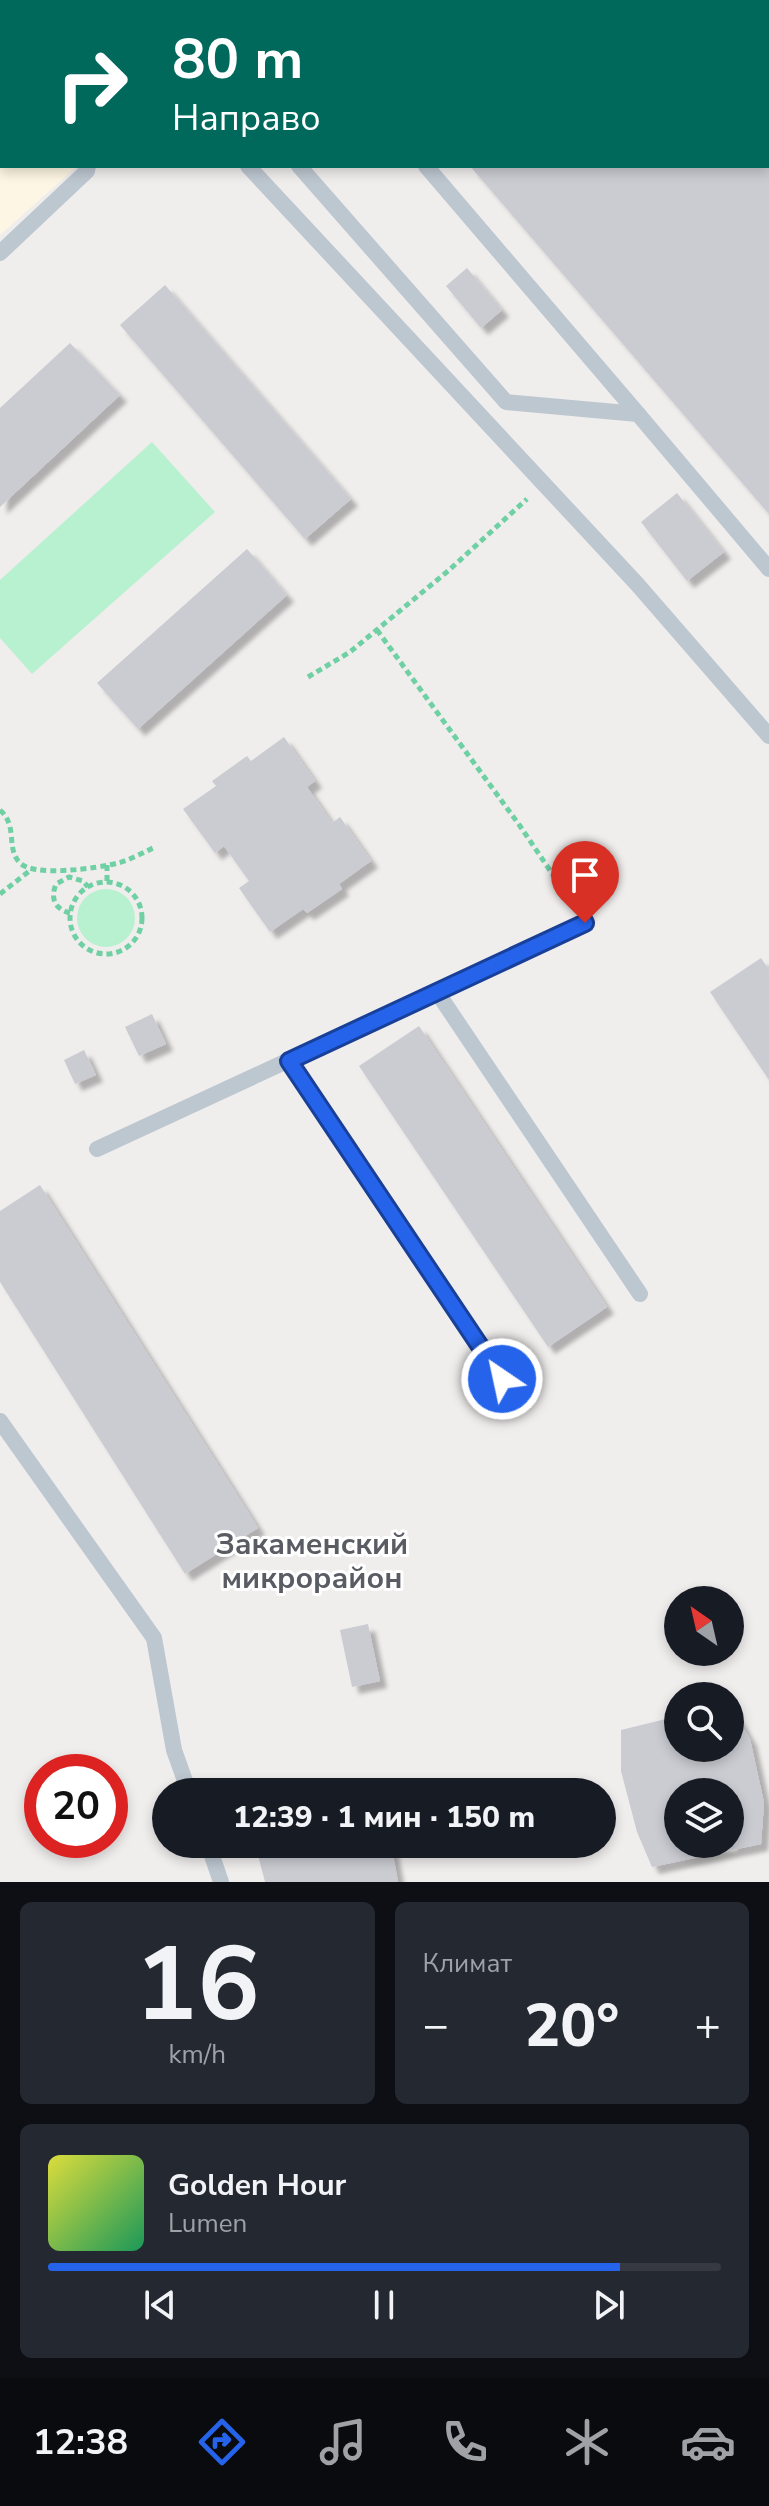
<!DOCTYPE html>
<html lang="ru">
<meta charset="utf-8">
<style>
:root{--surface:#171b24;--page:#242831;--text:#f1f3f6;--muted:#9ea1a6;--line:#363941;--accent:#2563eb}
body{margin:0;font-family:"Nunito Sans",sans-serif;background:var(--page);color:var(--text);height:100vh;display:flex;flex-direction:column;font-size:30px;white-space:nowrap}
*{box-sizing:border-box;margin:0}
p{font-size:26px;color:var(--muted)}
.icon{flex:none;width:44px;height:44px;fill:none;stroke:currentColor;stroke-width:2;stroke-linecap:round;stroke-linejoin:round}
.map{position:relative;height:1882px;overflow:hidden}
.side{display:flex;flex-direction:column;gap:20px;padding:20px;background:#0d0f14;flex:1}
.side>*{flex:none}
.hud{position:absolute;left:0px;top:0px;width:770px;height:168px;box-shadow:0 4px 12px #0003;background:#00695c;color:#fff;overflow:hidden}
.needle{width:52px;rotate:326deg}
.fabs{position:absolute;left:664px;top:1586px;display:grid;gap:16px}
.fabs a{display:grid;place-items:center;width:80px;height:80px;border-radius:50%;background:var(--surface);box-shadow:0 4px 12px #0003;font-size:40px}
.speed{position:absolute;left:24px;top:1754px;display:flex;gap:16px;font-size:40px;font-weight:700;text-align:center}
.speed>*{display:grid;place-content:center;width:104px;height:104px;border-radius:50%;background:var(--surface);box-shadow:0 4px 12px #0003;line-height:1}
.speed .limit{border:12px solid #d22;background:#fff;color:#111}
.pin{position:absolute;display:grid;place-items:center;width:68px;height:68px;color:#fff;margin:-82px -34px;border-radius:50% 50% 50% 0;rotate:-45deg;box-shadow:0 0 8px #0007}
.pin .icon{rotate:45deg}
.me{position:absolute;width:88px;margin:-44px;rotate:326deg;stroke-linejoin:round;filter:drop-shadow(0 0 6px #0008)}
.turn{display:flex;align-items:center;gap:28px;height:168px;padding:0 40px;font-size:36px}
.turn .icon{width:104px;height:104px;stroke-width:2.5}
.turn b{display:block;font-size:56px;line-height:68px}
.big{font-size:60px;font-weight:800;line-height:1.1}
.side .tile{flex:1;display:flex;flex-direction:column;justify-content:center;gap:12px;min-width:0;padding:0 28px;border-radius:12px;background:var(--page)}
.side .dial{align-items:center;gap:0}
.dial b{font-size:104px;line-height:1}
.song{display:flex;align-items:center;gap:24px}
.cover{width:96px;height:96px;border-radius:12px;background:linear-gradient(135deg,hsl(60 70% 55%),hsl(150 70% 35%))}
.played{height:8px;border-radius:4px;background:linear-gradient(90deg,var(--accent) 85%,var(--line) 85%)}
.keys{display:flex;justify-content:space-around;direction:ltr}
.heat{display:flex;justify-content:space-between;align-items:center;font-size:44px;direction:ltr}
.side .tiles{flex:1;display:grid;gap:20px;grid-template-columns:1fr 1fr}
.tile:last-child{grid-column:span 2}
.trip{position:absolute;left:152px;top:1778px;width:464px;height:80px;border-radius:40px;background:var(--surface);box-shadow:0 4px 12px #0003;font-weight:800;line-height:80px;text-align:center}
.tabs{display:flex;height:128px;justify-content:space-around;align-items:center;background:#090b0e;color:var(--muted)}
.tabs .icon{width:56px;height:56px}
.tabs .on{color:var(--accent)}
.tabs b{font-size:36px;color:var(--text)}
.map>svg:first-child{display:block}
</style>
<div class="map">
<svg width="769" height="1882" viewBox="0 0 769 1882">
<defs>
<filter id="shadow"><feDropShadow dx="7" dy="7" stdDeviation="2" flood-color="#0004"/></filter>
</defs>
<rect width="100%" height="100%" fill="#f0eded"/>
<polygon fill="#fdf6e4" points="0,29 2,166 74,166 74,169 0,235"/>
<g fill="#b8f1d0">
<polygon points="152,442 215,512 32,674 0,638 0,580"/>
<circle cx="106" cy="918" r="29"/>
</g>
<g fill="#caccd2" fill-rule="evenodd" filter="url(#shadow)">
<polygon points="470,166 769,166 769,514"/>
<polygon points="467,268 502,310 481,328 446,286"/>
<polygon points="165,285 351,499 305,539 120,325"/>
<polygon points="70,343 120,395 0,507 0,408"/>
<polygon points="677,493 724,552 687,581 641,522"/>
<polygon points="247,549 287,595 138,729 97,683"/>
<polygon points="284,737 315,781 307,787 332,823 340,817 371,861 339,884 342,889 307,913 303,909 270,932 239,888 249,881 224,846 215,853 183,809 216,786 212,781 247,756 251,761"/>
<polygon points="761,958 769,970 769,1080 710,992"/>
<polygon points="152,1014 166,1044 139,1056 125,1027"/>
<polygon points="419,1026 607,1307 548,1347 359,1066"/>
<polygon points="84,1050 96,1075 75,1084 64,1060"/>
<polygon points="40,1185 258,1528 185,1574 0,1282 0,1211"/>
<polygon points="368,1624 380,1681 352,1687 340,1630"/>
<path d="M730,1705L750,1739L764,1803L761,1844L652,1867L637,1832L621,1771V1730L678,1716V1748H730ZM678,1792H730V1844H678Z"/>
<polygon points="363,1778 371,1792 312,1792 312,1791"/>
<polygon points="255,1844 391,1844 398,1882 265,1882"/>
</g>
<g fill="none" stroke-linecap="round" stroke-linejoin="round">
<g stroke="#6fd0a4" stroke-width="5" stroke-dasharray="6 4" stroke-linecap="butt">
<polyline points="377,630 520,826 574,906"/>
<polyline points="308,677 350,652 448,571 527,499"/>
<path d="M0,810C18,826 6,847 19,862C32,878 99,868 118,863C130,860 142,853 153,848"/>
<polyline points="107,865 107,881"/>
<circle cx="106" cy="918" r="36"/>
<polyline points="0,894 32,869"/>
<path d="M70,913C55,909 50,899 56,884L69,877L83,881L88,887"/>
</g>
<g stroke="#bdc7d0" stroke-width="16">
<polyline points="100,0 102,2"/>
<polyline points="153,0 155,2"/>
<polyline points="285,0 286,2"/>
<polyline points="0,7 2,9"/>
<polyline points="248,166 637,584 769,736"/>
<polyline points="299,166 506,402 638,414 769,569"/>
<polyline points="426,166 638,414"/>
<polyline points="0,253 87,171 88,166"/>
<polyline points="437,992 640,1294"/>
<polyline points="289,1061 502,1379"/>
<polyline points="97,1149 585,923"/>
<polyline points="0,1421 154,1638 174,1750 189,1792"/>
<polyline points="208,1844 221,1882"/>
</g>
</g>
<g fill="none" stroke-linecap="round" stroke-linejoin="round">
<defs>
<polyline id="route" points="502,1379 289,1061 585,923"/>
</defs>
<use href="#route" stroke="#184099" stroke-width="20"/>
<use href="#route" stroke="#2563eb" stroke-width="14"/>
</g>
<g text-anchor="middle" stroke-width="6" stroke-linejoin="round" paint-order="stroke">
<g font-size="30" font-weight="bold" fill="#595d63" stroke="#fff">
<text x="312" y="1554">Закаменский<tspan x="312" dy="34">микрорайон</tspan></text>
</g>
</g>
</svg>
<div class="fabs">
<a><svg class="needle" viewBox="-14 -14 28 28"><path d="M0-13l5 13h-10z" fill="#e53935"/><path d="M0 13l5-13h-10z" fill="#9ea1a6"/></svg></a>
<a><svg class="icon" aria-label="search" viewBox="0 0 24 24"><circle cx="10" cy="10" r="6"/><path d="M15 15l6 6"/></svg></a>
<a><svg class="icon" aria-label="layers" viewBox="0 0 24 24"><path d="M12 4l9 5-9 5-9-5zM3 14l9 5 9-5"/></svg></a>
</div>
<div class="speed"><div class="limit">20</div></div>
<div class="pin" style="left:585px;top:923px;background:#d93025"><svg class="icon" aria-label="arrive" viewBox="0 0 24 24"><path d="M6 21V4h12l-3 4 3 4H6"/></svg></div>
<svg class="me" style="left:502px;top:1379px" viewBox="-20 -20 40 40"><circle r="17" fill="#2563eb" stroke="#fff" stroke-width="3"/><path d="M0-11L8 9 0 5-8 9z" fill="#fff"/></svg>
<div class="trip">12:39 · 1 мин · 150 m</div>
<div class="hud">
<div class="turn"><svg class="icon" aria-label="right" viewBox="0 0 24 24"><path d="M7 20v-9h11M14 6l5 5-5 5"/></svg><div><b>80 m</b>Направо</div></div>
</div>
</div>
<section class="side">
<div class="tiles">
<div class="tile dial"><b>16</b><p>km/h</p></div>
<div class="tile"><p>Климат</p>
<div class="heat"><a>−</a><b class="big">20°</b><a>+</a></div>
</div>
<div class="tile">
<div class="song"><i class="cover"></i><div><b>Golden Hour</b><p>Lumen</p></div></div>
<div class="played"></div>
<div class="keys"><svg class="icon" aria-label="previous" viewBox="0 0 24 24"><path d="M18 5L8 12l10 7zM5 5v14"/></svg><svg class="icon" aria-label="pause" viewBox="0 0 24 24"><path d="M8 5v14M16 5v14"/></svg><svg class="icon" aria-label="next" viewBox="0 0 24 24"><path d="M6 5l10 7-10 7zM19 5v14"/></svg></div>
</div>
</div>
</section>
<nav class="tabs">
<b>12:38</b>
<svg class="icon on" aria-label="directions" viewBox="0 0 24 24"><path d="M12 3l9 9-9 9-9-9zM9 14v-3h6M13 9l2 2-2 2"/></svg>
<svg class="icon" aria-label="music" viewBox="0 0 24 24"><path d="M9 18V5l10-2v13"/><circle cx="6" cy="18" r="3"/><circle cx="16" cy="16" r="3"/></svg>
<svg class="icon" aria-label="phone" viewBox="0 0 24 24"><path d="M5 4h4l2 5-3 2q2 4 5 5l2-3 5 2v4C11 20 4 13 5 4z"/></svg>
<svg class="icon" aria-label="climate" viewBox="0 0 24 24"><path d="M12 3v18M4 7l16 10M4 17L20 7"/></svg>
<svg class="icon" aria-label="car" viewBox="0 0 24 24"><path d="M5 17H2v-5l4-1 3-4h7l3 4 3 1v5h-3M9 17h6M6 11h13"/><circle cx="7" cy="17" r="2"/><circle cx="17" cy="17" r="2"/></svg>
</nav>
